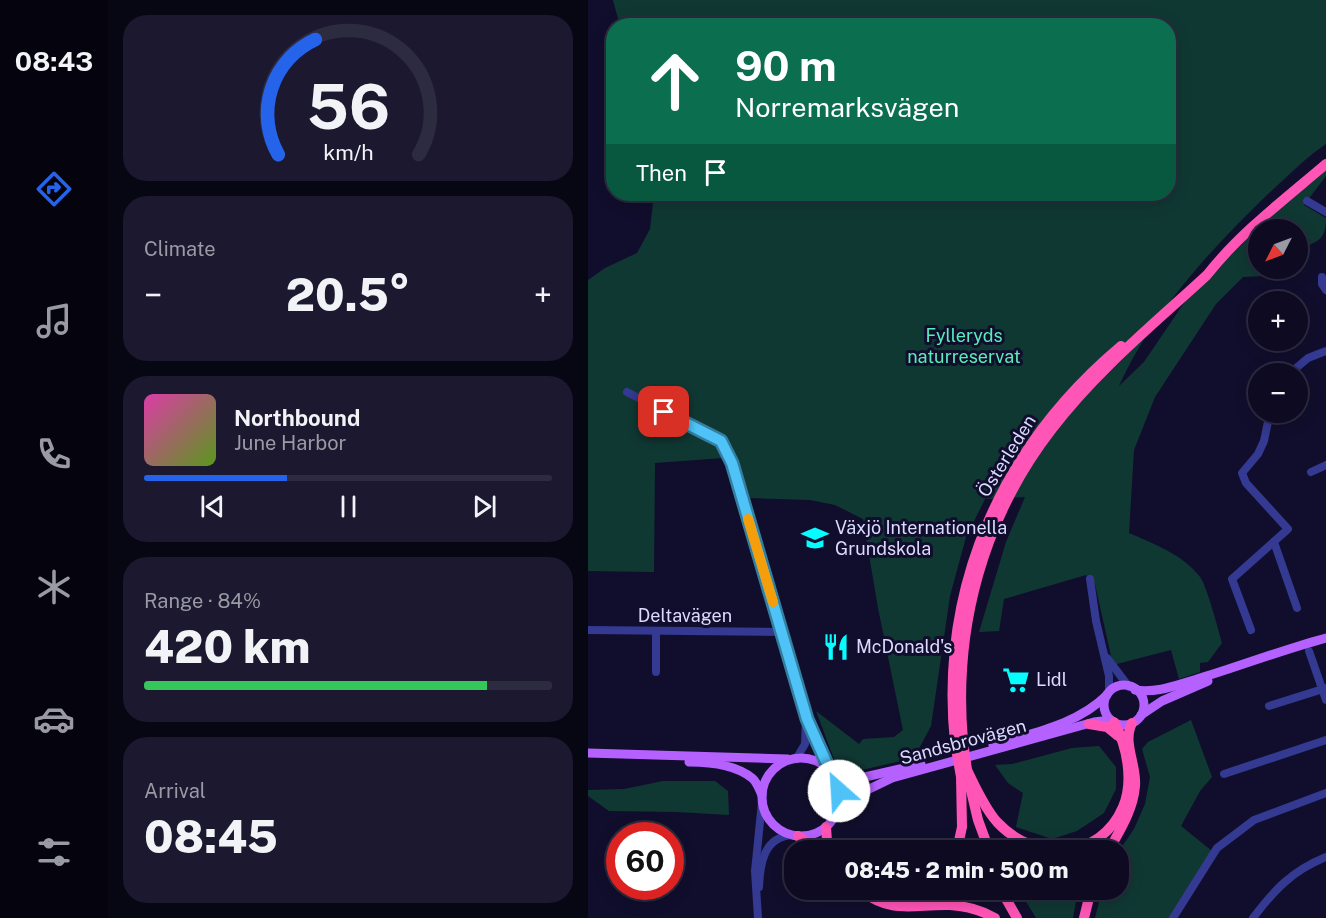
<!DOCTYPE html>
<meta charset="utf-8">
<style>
:root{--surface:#0d0a22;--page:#1b182f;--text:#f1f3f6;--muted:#9a9aa5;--line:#2d2b40;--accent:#2563eb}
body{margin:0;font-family:"Public Sans",sans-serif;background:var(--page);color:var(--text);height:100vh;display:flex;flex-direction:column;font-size:22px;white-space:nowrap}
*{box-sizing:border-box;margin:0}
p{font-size:20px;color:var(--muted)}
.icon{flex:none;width:33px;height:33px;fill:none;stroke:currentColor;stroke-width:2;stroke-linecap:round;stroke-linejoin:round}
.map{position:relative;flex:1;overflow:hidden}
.details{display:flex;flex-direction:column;gap:15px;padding:15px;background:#070613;width:480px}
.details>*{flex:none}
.hud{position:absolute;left:18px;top:18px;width:570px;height:183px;border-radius:24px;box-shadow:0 3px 15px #0003,0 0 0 2px var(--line);background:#0b6e4f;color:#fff;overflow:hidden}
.needle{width:39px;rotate:228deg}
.controls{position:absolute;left:660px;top:219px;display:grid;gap:12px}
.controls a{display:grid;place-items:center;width:60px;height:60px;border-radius:50%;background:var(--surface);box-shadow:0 3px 15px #0003,0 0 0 2px var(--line);font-size:30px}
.speed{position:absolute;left:18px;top:822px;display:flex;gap:12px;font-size:30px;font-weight:700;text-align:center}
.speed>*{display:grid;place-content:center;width:78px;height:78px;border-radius:50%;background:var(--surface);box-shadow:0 3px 15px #0003,0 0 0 2px var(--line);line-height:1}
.speed .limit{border:9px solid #d22;background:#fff;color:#111}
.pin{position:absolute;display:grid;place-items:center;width:51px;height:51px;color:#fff;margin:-26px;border-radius:12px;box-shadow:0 3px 9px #0006}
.me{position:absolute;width:66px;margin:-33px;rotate:334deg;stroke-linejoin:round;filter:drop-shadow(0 0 4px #0008)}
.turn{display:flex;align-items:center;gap:21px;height:126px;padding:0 30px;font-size:27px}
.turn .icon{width:78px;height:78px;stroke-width:2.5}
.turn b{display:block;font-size:42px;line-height:51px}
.then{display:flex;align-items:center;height:57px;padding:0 30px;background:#0003;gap:12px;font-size:22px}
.big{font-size:45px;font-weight:800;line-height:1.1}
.details .tile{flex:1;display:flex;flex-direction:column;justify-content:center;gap:9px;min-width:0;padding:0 21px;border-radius:24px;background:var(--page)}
.details .dial{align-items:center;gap:0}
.dial svg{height:156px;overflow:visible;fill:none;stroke:var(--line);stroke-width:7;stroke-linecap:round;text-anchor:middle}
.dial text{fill:var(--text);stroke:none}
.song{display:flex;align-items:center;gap:18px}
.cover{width:72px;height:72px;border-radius:9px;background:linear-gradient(135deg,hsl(320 70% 55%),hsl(90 70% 35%))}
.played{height:6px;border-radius:3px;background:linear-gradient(90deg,var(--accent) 35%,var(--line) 35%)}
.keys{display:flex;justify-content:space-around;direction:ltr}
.heat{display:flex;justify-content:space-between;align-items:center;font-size:33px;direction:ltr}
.charge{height:9px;border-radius:4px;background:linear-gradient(90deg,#34c759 84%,var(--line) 0)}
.trip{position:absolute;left:196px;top:840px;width:345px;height:60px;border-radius:24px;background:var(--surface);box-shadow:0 3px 15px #0003,0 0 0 2px var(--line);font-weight:800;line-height:60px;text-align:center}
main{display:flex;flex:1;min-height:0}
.dock{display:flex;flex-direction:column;width:108px;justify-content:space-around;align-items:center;background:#05040e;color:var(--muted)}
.dock .icon{width:42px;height:42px}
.dock .on{color:var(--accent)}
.dock b{font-size:27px;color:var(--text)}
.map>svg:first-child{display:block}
</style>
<main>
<nav class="dock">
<b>08:43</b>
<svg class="icon on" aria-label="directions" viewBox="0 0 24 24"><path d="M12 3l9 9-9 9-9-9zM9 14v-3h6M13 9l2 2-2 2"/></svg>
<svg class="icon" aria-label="music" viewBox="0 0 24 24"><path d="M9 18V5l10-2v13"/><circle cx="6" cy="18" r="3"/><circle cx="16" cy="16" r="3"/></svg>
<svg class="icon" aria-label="phone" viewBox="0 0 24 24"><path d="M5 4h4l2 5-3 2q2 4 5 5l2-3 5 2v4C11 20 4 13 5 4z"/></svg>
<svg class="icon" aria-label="climate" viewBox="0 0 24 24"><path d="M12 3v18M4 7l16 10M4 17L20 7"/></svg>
<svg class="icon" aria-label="car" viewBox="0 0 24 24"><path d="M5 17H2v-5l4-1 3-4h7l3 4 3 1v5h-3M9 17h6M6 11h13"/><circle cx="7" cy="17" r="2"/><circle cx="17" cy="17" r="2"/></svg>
<svg class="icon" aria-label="filters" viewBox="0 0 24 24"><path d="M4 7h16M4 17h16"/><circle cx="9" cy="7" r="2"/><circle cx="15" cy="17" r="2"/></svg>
</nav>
<section class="details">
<div class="tile dial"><svg viewBox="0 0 100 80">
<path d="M14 69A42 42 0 1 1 86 69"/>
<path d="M14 69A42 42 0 0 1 33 10" stroke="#2563eb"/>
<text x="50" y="56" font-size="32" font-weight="700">56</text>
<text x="50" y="72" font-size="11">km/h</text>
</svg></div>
<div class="tile"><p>Climate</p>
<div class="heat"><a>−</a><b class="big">20.5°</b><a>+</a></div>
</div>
<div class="tile">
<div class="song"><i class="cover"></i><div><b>Northbound</b><p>June Harbor</p></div></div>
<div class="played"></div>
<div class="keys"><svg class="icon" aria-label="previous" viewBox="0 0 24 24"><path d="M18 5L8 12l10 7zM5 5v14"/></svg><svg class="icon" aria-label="pause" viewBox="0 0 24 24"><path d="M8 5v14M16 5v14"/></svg><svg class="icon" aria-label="next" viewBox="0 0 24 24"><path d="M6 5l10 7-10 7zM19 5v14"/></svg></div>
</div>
<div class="tile"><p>Range · 84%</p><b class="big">420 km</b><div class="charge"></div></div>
<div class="tile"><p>Arrival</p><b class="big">08:45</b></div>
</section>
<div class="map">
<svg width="738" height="918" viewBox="0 0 738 918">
<rect width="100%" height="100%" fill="#110e2d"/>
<g fill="#103833">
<path d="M25,0H738V144C717,158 698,178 679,195C622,250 564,313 531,386L556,362L596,303L685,213L738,167V176L716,205L738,218C738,241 729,242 710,249V230H670V268L694,269V275L655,277L628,304L567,397L546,450L541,533C564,543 596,555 612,577C619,586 630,629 634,643L620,662L612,663V672L591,679L583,650L525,665L507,584L498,575L416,599L411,631L391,632L418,542L437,497L397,499L378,537L362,596L343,726L326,758L252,775L228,711L271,744L275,739L306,737L315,730L290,608L275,519L247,505L222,500L162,498L149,457L67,463L66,572L0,571V280L17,268L49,253L62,229L66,194H580V26H32Z"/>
<polygon points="603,720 624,777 612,791 593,826 624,851 581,918 507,918 514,890 531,890 531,851 546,829 557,804 562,777 554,749 560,742"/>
<polygon points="511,746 528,767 528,789 516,813 489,831 464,839 428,827 435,793 420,783 407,765 424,764 484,748"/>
<polygon points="75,781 127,781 140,791 141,815 89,812 21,811 0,796 0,790 36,789"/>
<polygon points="431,890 490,890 485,918 448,918"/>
</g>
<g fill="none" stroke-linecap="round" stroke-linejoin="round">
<g stroke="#343991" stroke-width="8">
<polyline points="719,201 738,212"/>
<polyline points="734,277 734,284 738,290"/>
<polyline points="701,374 720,358 738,351"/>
<polyline points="39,392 133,441 144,463 218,719 217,744 208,759"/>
<polyline points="723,472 738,465"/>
<polyline points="686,542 709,608"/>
<polyline points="502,579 508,621 521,676 521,692"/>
<polyline points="0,630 194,632"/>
<polyline points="663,630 644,579 700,529 658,483 654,473 670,454 676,441 682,412"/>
<polyline points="721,651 738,700"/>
<polyline points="519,658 541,687"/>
<polyline points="68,672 68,631"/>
<polyline points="681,706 738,688"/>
<polyline points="220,724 241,771"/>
<polyline points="636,774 738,740"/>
<path d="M171,887C172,863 176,837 204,835"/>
<polyline points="170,918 167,871 174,802"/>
<polyline points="585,918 629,848 666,820 738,793"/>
<path d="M665,918C687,889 704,871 738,857"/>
</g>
<g stroke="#b561ff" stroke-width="9">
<circle cx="536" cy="705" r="20"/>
<path d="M547,690C569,693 586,686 606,680C650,667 693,650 738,638"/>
<polyline points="553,715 574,701 620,681"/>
<path d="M405,745C444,733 489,725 519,695"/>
<polyline points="0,753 200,759"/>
<circle cx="213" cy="797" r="39"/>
<path d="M101,762C121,762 148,765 164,778C169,782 171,789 174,795"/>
<polyline points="245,775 254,780 264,780 333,764"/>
<polyline points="246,816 275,792 304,778 506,722 523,720"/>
</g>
<g stroke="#ff55b6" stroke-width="10">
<polyline points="501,724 519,727 530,736"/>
<path d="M375,741C365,628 395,518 464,429C508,371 566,324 619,275C653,232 697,199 738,164"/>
<path d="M367,743C351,587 414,446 533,346"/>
<path d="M379,770C388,788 396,807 409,822C446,862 512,861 535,807C546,781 539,746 526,722"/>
<polyline points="381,782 390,820 401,850"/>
<polyline points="238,827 239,841 244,850"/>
<polyline points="210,836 231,850"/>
<polyline points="369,850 374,827 373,777"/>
<path d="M521,850C532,830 545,810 547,786C549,765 534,743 544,723"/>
<path d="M272,890C305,915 325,904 362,905C378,906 393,910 407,918"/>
<path d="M286,890C302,898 323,900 339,890"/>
<polyline points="413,890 429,918"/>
<polyline points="496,918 503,890"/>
</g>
<g stroke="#ff55b6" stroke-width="10">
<polyline points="375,741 379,770"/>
<polyline points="367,743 373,777"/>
</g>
</g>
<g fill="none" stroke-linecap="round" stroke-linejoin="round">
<defs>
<polyline id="route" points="76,412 133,441 144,463 219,719 251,791"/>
</defs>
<use href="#route" stroke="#337fa1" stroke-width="15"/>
<use href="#route" stroke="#4fc3f7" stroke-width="10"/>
<polyline stroke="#f59e0b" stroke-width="10" points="160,519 185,602"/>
</g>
<defs>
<symbol id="school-bare" viewBox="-9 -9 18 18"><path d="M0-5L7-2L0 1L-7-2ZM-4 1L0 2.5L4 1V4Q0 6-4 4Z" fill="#06fdff" stroke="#110e2d" stroke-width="2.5" paint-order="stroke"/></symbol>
<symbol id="restaurant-bare" viewBox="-9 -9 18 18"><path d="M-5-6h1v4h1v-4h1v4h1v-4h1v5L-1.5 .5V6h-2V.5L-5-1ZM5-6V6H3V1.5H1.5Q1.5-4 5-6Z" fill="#06fdff" stroke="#110e2d" stroke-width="2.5" paint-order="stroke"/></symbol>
<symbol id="supermarket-bare" viewBox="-9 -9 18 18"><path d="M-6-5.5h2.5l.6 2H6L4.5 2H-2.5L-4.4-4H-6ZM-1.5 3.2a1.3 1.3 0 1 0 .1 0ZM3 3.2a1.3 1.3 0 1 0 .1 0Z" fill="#06fdff" stroke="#110e2d" stroke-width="2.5" paint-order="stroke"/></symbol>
</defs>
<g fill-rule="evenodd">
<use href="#school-bare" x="208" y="519" width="38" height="38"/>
<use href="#restaurant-bare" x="229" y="628" width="38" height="38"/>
<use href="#supermarket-bare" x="409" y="661" width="38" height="38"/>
</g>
<g text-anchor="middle" stroke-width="6" stroke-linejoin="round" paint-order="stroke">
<g font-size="18" fill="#58edba" stroke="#110e2d">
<text x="376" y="342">Fylleryds<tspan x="376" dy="21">naturreservat</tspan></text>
</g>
<g font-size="18" fill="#dbdaff" stroke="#110e2d">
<text transform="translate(419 456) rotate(-58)" y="6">Österleden</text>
<text x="97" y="622">Deltavägen</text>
<text transform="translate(375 742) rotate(-15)" y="6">Sandsbrovägen</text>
</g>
<g font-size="18" fill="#dbdaff" stroke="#110e2d" text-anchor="start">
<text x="247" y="534">Växjö Internationella<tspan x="247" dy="21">Grundskola</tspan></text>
<text x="268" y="653">McDonald's</text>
<text x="448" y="686">Lidl</text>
</g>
</g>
</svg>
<div class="controls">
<a><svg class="needle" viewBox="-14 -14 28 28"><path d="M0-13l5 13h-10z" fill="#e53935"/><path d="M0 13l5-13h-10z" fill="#9a9aa5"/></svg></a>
<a>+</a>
<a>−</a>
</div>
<div class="speed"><div class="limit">60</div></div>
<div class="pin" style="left:76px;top:412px;background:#d93025"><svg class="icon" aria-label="arrive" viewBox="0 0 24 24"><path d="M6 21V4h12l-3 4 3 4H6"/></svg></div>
<svg class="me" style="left:251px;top:791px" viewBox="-20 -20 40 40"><circle r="19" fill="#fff"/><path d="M0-13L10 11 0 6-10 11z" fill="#4fc3f7"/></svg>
<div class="trip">08:45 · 2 min · 500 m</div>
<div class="hud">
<div class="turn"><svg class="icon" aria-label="ahead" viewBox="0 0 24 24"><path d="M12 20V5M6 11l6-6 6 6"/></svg><div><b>90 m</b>Norremarksvägen</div></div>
<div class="then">Then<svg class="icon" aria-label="arrive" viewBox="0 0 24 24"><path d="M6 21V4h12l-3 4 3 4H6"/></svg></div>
</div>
</div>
</main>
